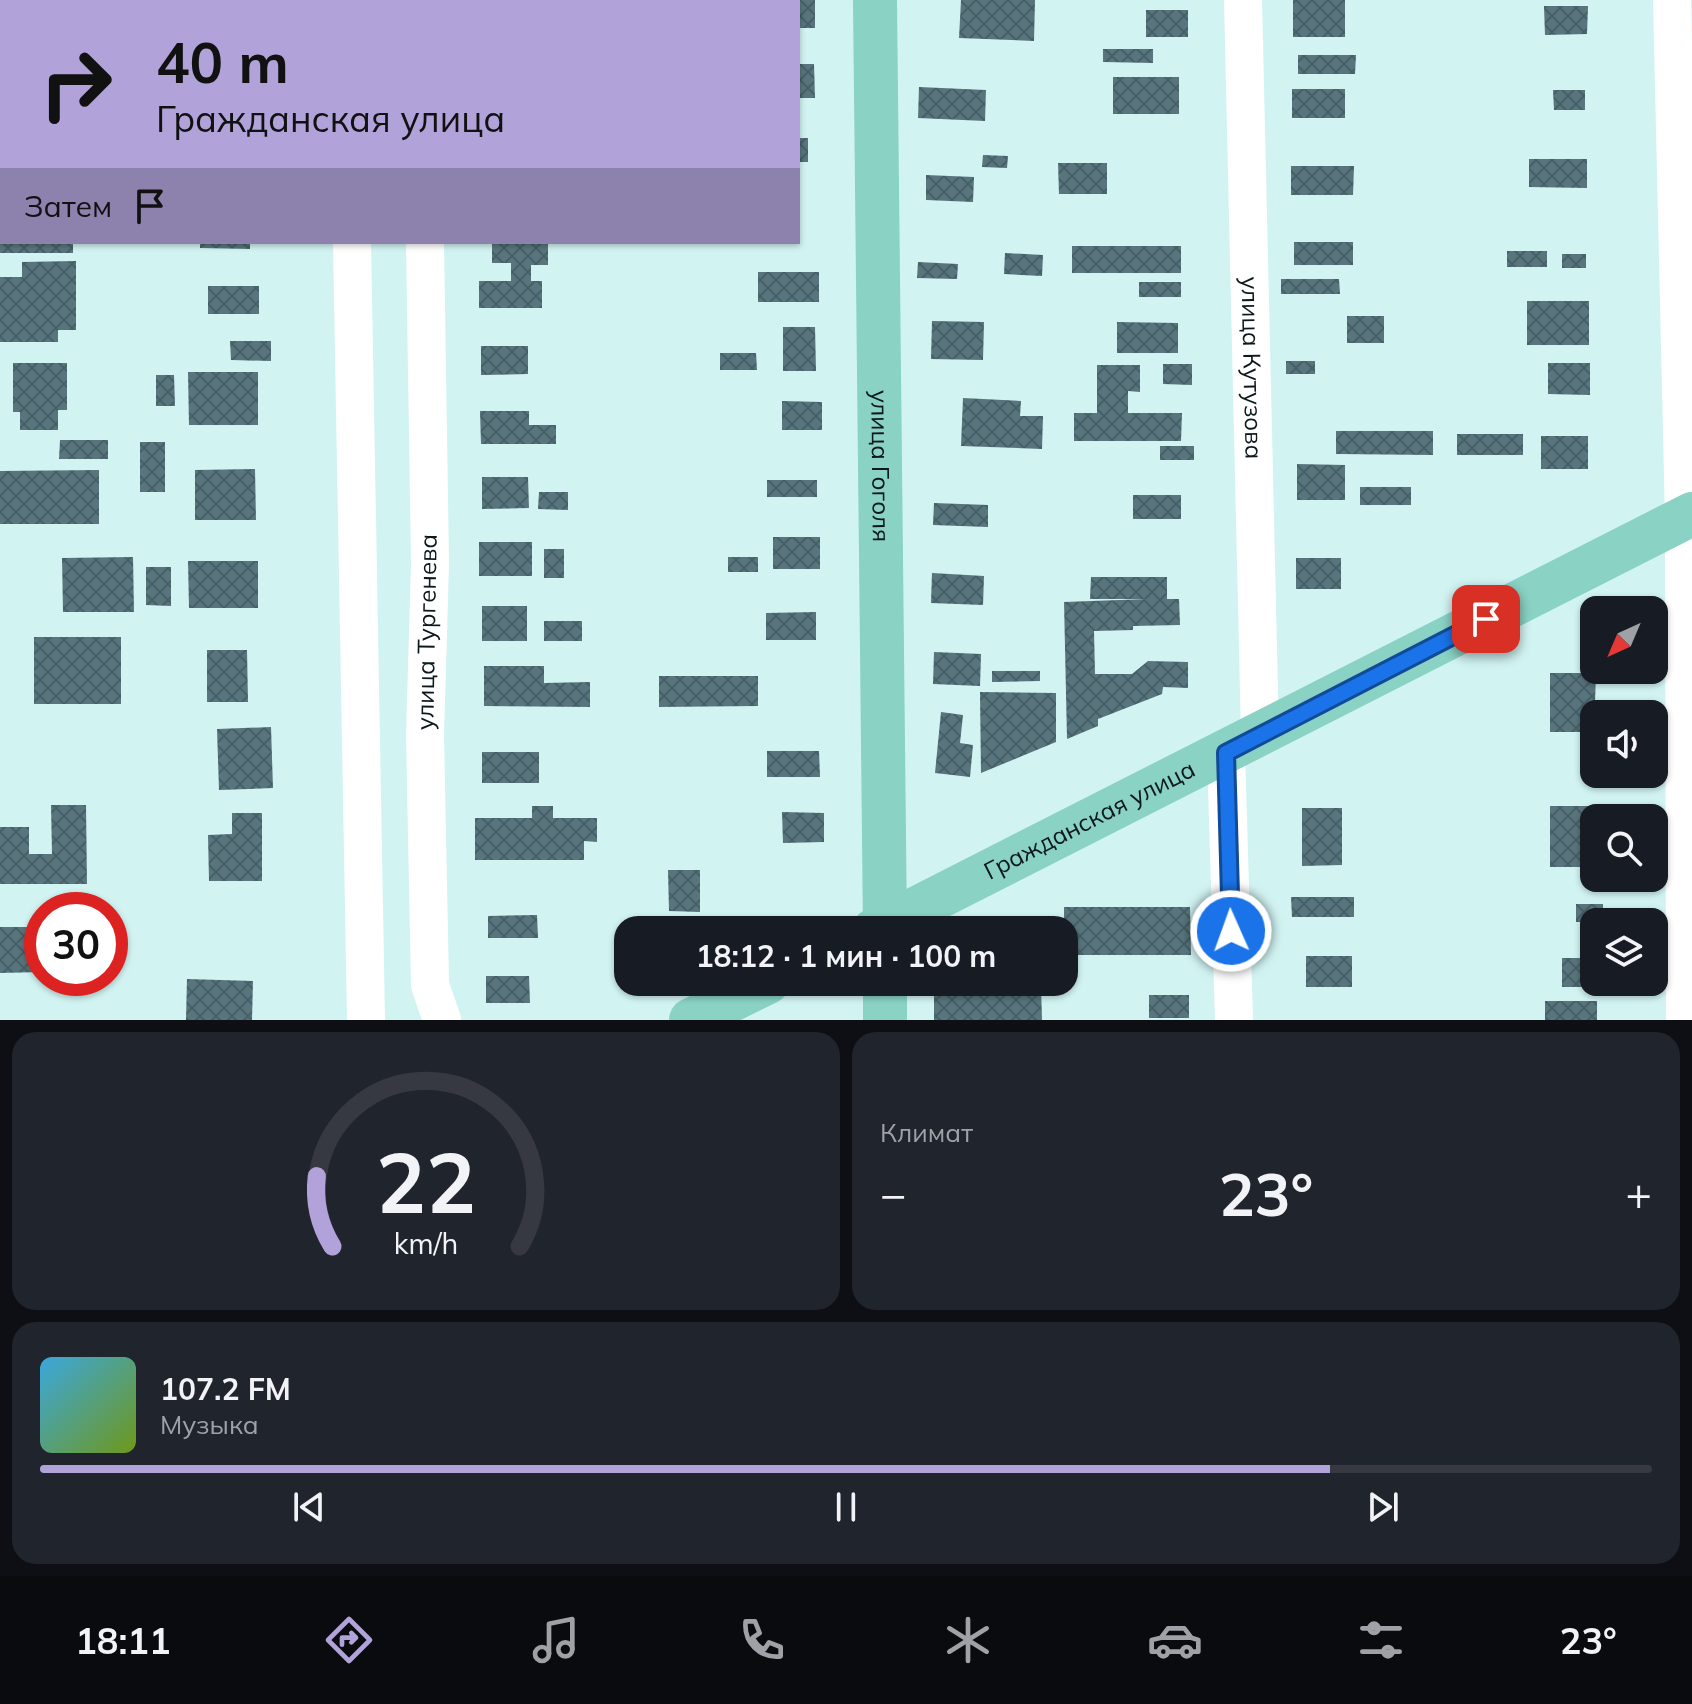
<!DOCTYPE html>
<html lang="ru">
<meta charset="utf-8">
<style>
:root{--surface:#171b24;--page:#20242c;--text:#f1f3f6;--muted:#9ea1a6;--line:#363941;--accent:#b1a2da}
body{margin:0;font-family:Mulish,sans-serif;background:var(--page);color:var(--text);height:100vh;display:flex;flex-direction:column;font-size:30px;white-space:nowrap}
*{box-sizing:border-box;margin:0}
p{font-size:26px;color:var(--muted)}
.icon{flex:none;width:44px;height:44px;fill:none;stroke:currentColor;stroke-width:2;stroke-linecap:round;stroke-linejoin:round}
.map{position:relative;height:1020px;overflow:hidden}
.side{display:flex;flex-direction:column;gap:12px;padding:12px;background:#0d0f14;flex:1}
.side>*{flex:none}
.guide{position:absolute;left:0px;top:0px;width:800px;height:244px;box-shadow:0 2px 6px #0004;background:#b1a2da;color:#111;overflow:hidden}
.needle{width:52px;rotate:224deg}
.buttons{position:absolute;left:1580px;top:596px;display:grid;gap:16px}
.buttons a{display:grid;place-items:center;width:88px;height:88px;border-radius:16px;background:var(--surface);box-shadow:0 2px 6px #0004;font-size:40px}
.speed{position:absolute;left:24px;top:892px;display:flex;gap:16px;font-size:40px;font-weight:700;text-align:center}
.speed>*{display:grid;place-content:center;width:104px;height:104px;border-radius:50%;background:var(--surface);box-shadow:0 2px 6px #0004;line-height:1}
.speed .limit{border:12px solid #d22;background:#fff;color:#111}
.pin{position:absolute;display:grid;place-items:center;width:68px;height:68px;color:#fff;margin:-34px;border-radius:16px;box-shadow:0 4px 12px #0006}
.me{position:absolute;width:88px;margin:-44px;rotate:358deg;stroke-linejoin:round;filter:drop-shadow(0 0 6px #0008)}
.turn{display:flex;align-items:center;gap:28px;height:168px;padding:0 24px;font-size:36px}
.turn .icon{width:104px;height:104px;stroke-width:2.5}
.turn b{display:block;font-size:56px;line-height:68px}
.then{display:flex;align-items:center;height:76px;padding:0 24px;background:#0003;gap:16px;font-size:30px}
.big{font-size:60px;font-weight:700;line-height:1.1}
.side .card{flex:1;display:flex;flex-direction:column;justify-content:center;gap:12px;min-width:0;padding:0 28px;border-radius:24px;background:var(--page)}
.side .dial{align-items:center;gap:0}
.dial svg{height:208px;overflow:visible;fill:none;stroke:var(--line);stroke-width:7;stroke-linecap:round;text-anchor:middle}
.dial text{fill:var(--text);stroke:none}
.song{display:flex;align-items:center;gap:24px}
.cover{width:96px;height:96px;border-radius:12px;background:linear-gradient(135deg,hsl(200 70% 55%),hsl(80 70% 35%))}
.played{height:8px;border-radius:4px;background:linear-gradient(90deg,var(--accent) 80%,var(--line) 80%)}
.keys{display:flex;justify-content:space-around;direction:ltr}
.heat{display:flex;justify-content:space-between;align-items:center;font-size:44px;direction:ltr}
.side .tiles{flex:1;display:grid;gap:12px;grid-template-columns:1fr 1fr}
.card:last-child{grid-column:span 2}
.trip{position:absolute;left:614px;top:916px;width:464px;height:80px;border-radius:24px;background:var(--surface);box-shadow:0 2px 6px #0004;font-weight:700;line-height:80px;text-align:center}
.dock{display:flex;height:128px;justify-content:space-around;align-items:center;background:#090b0e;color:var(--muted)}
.dock .icon{width:56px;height:56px}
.dock .active{color:var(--accent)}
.dock b{font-size:36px;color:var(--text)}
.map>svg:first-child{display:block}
</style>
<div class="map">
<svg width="1692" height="1020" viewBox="0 0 1692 1020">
<defs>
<pattern id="building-cross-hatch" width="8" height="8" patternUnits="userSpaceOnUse" patternTransform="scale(2)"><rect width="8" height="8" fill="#58757d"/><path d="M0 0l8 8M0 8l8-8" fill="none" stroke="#475f66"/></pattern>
</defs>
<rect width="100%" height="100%" fill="#d1f4f3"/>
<g fill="url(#building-cross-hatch)">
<rect x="798" y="0" width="17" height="28"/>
<polygon points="961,0 1035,0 1034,41 959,38"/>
<rect x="1293" y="0" width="52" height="37"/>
<polygon points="1544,6 1588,6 1587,34 1545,35"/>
<rect x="1146" y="10" width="42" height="27"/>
<polygon points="1103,49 1153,49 1153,63 1103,62"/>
<polygon points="1298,55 1356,55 1355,74 1298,74"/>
<polygon points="798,64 814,64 815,98 798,98"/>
<rect x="1113" y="77" width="66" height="37"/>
<polygon points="919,87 986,90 985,121 918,118"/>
<rect x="1292" y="89" width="53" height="29"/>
<polygon points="1553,90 1585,90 1585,110 1554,110"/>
<rect x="798" y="138" width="10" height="24"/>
<polygon points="983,155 1008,156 1007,168 982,167"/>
<polygon points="1529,159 1587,159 1587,188 1529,187"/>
<polygon points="1058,163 1107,163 1107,194 1059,194"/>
<polygon points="1291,166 1354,166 1353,195 1291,195"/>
<polygon points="926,175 974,177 973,202 926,200"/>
<rect x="0" y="242" width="73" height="11"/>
<polygon points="200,242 250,242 250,249 200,248"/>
<rect x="1294" y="242" width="59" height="23"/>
<polygon points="548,243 548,265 531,265 531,281 542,281 542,308 479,308 479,281 511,281 511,263 492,263 492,244"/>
<rect x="1072" y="246" width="109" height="27"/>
<rect x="1507" y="251" width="40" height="16"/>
<polygon points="1005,253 1043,255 1042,276 1004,274"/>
<rect x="1562" y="254" width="24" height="14"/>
<polygon points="76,261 76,330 58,330 58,342 0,342 0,277 22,277 22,262"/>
<polygon points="918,262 958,264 957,279 917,278"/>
<rect x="758" y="272" width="61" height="30"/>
<polygon points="1281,279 1339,279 1340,294 1281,294"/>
<rect x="1139" y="282" width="42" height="15"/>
<rect x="208" y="286" width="51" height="28"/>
<rect x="1527" y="301" width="62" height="44"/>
<rect x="1347" y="316" width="37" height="27"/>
<polygon points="932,321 984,322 983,360 931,359"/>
<polygon points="1117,322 1178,323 1178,353 1117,353"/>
<polygon points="783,327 815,327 816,371 783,371"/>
<polygon points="230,341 271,341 271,361 231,360"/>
<polygon points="481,346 528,346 528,374 481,375"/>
<polygon points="720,353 756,353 757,370 720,370"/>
<rect x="1286" y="361" width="29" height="13"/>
<polygon points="13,363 67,363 67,410 58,410 58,430 20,430 20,412 13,412"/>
<polygon points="1548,363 1590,363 1590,395 1548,394"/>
<polygon points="1163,364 1192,364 1192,385 1163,384"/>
<polygon points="1097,365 1140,365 1140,392 1128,391 1128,413 1182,413 1181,441 1074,441 1074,413 1097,413"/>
<polygon points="188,372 258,372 258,425 189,425"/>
<polygon points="156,375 174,375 175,406 156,406"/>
<polygon points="963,398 1021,401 1020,416 1043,416 1042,449 961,446"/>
<polygon points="782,401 822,402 822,430 782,430"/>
<polygon points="480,411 529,411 529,425 556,425 556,444 481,444"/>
<polygon points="1336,431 1433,431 1433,455 1336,454"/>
<rect x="1457" y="434" width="66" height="21"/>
<rect x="1541" y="436" width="47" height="33"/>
<polygon points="60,440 108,440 108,459 59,459"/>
<rect x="140" y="442" width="25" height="50"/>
<rect x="1160" y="446" width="34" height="14"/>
<polygon points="1297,464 1345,465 1345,500 1297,500"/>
<polygon points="255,469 256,520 195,520 195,470"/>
<polygon points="99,470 99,524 0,524 0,471"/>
<polygon points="482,477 528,477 529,508 482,509"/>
<rect x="767" y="480" width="50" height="17"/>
<rect x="1360" y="487" width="51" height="18"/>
<polygon points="539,492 568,492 568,510 538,509"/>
<rect x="1133" y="495" width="48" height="24"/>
<polygon points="934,503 988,505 988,527 933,525"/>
<rect x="773" y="537" width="47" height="32"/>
<rect x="479" y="542" width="53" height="34"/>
<rect x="544" y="549" width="20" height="29"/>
<polygon points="133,557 134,612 63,612 62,558"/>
<rect x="728" y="557" width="30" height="15"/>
<rect x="1296" y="558" width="45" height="31"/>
<polygon points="188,561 258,561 258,608 189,608"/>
<polygon points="146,567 171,567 171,606 146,605"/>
<polygon points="932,573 984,576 983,605 931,603"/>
<polygon points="1091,577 1167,577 1167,599 1179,599 1180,625 1133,626 1133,630 1094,631 1095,674 1132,674 1148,661 1188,662 1188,688 1163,687 1162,694 1098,719 1098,726 1067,739 1064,602 1147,599 1090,599"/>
<rect x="482" y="606" width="45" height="35"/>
<polygon points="816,612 816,640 766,640 766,613"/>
<rect x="544" y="621" width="38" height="20"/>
<rect x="34" y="637" width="87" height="67"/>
<polygon points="207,650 247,650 248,702 207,702"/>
<polygon points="934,652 981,654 980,686 933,684"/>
<polygon points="484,666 544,666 544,683 590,682 590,707 484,706"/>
<polygon points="992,671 1040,671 1040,681 992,682"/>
<polygon points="1550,673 1596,673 1594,732 1550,732"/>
<polygon points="659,676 758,676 758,706 659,707"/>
<polygon points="980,692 1056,693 1056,742 981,773"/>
<polygon points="941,712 963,715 960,743 973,745 970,777 935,773"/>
<polygon points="271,727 273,788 219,790 217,729"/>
<polygon points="767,751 819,751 820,777 767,777"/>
<rect x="482" y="752" width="57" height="31"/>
<polygon points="51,805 86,805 87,884 0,884 0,827 29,827 29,854 52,854"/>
<polygon points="532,806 553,806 553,818 597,818 597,842 584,841 584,860 475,860 475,818 532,818"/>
<polygon points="1550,806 1598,806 1598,818 1594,818 1594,867 1550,867"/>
<polygon points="1302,808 1342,808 1342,865 1302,866"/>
<polygon points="782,812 824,813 824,842 783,843"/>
<polygon points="232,813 262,813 262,881 209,881 208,835 232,834"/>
<polygon points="668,870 700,870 700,912 669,911"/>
<polygon points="1291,897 1354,897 1354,917 1292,917"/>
<rect x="1576" y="904" width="27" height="18"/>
<polygon points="1064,907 1190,907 1191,955 1064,955"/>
<polygon points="537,915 538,938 488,938 488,916"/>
<polygon points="0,927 42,927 42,972 0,973"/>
<rect x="1306" y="956" width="46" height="31"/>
<polygon points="1562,958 1594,958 1594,982 1596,982 1596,987 1562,987"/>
<polygon points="486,976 529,976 530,1003 486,1003"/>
<polygon points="187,979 253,981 252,1020 186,1020"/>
<polygon points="934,986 1041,986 1042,1020 934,1020"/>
<rect x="1149" y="995" width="40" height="23"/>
<rect x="1545" y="1001" width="52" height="19"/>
</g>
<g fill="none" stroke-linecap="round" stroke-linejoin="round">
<g stroke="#fff" stroke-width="38">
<polyline points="348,0 348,2"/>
<polyline points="420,0 420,2"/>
<path id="s1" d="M1243,0L1260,735"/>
<polyline points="1672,0 1684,518 1685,1020"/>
<polyline points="352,242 366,1020"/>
<polyline points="425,242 430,564 425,735 430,985 442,1020"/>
<polyline points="1226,753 1234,1020"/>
</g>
<g stroke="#89d2c4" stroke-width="44">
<path id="s2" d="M875,0L885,930"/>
<path id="s3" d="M874,930L1692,514"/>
<polyline points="691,1020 768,982"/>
<polyline points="885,1020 885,982"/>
</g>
</g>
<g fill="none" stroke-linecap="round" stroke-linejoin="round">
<defs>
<polyline id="route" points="1231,931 1226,753 1486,619"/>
</defs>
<use href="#route" stroke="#114b97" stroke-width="20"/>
<use href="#route" stroke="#1a73e8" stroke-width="14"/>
</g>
<g text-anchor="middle" stroke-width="8" stroke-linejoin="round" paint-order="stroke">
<g font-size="24" fill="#0c1819" stroke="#fff">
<text dy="8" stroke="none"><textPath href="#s1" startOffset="368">улица Кутузова</textPath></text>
<text dy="8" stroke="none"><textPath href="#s2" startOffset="466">улица Гоголя</textPath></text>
<text transform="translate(427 632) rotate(-89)" y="8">улица Тургенева</text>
<text dy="8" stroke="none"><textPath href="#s3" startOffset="242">Гражданская улица</textPath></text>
</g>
</g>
</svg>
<div class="buttons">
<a><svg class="needle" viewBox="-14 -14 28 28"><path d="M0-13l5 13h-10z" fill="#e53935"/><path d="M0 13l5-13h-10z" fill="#9ea1a6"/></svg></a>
<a><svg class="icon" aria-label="sound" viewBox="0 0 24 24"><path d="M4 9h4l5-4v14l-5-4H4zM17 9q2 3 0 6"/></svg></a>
<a><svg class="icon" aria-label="search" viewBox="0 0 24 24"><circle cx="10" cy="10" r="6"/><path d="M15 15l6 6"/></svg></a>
<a><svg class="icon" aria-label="layers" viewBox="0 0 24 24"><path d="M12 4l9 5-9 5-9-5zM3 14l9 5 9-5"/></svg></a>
</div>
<div class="speed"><div class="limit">30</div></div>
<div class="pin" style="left:1486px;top:619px;background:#d93025"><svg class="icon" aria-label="arrive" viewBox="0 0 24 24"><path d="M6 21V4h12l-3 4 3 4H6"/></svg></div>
<svg class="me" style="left:1231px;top:931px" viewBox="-20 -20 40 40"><circle r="17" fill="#1a73e8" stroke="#fff" stroke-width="3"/><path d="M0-11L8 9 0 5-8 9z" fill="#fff"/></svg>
<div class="trip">18:12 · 1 мин · 100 m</div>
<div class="guide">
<div class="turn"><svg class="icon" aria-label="right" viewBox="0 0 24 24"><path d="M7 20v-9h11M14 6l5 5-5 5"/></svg><div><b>40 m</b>Гражданская улица</div></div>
<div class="then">Затем<svg class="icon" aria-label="arrive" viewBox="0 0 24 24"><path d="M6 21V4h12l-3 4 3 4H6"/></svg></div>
</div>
</div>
<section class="side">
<div class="tiles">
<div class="card dial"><svg viewBox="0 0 100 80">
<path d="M14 69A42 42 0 1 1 86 69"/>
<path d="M14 69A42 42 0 0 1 8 42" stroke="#b1a2da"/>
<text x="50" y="56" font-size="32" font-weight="700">22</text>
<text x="50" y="72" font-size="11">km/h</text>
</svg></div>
<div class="card"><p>Климат</p>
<div class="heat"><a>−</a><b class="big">23°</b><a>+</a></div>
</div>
<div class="card">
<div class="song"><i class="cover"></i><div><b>107.2 FM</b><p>Музыка</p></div></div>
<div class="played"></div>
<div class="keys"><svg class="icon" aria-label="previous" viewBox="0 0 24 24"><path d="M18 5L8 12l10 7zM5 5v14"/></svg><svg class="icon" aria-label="pause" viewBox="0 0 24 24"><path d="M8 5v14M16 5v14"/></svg><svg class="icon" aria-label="next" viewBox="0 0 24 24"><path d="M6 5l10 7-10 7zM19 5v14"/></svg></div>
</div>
</div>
</section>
<nav class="dock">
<b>18:11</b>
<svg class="icon active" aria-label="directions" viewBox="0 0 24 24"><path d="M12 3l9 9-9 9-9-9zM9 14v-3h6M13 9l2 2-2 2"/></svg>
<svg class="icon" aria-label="music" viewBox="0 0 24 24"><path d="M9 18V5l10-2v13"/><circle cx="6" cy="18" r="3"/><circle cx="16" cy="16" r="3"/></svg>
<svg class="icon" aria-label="phone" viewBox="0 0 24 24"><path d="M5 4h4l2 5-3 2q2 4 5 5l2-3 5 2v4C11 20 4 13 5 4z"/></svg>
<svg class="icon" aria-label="climate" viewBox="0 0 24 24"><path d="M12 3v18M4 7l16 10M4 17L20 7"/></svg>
<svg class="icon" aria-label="car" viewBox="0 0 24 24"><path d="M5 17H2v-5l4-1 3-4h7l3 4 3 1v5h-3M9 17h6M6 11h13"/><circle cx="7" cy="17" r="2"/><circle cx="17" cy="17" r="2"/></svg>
<svg class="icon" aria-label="filters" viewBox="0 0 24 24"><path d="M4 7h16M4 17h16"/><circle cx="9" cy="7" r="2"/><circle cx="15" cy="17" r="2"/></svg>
<b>23°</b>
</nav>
